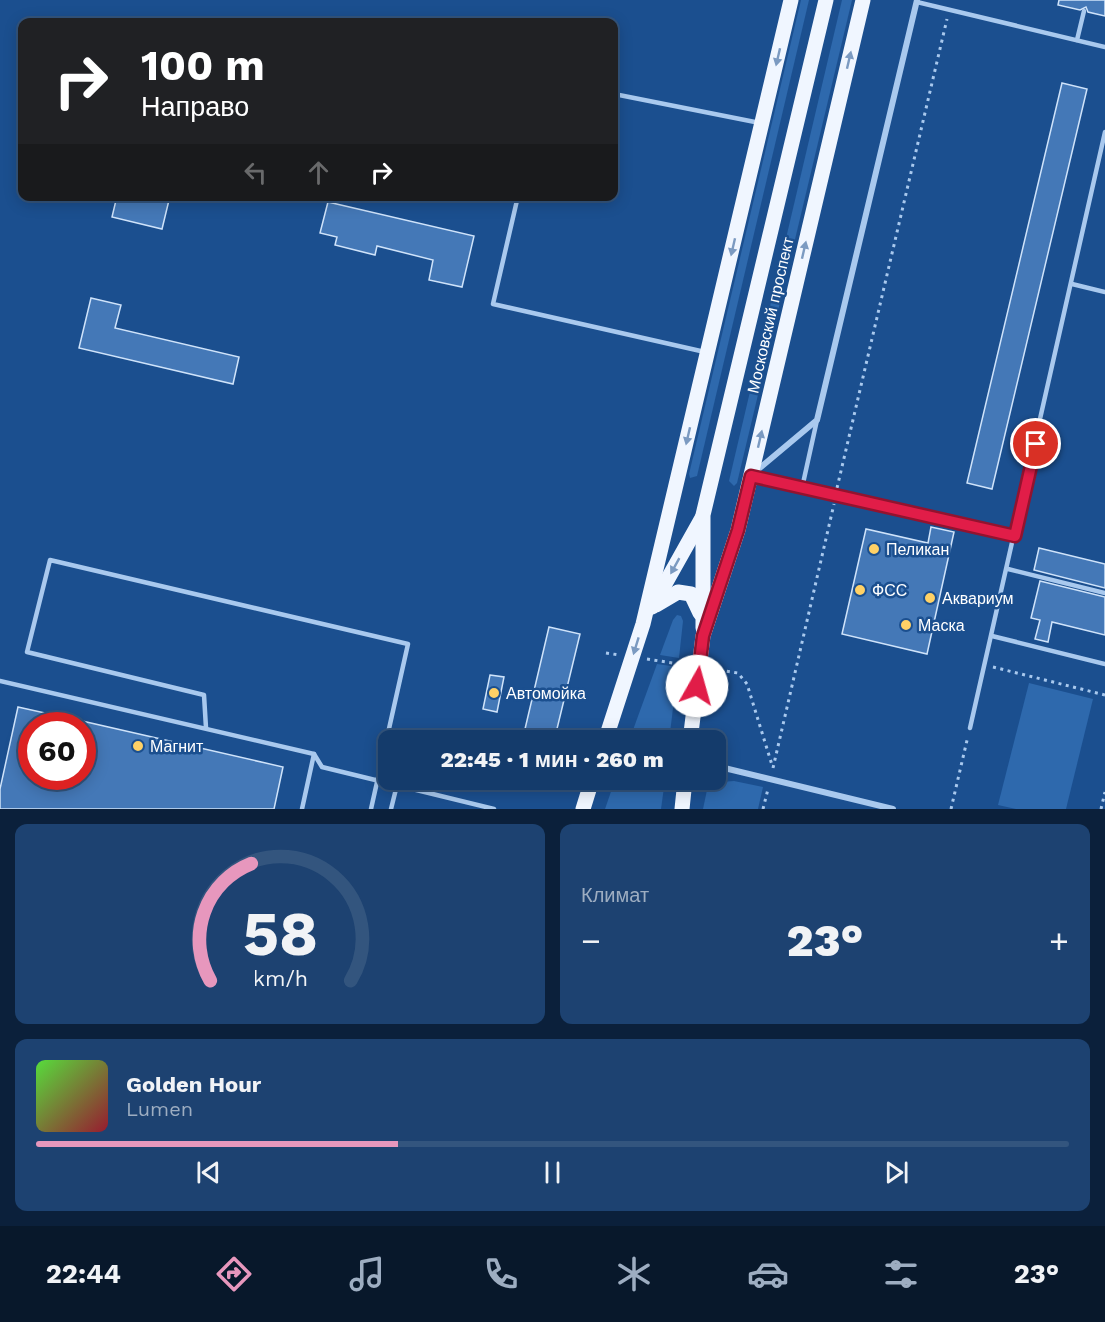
<!DOCTYPE html>
<html lang="ru">
<meta charset="utf-8">
<style>
:root{--surface:#143b6b;--page:#1d4271;--text:#f1f3f6;--muted:#9dadc1;--line:#33557e;--accent:#e797bd}
body{margin:0;font-family:"Work Sans",sans-serif;background:var(--page);color:var(--text);height:100vh;display:flex;flex-direction:column;font-size:22px;white-space:nowrap}
*{box-sizing:border-box;margin:0}
p{font-size:20px;color:var(--muted)}
.icon{flex:none;width:33px;height:33px;fill:none;stroke:currentColor;stroke-width:2;stroke-linecap:round;stroke-linejoin:round}
.map{position:relative;height:809px;overflow:hidden}
.drawer{display:flex;flex-direction:column;gap:15px;padding:15px;background:#0b203b;flex:1}
.drawer>*{flex:none}
.guide{position:absolute;left:18px;top:18px;width:600px;height:183px;border-radius:12px;box-shadow:0 3px 15px #0003,0 0 0 2px var(--line);background:#202124;color:#fff;overflow:hidden}
.speed{position:absolute;left:18px;top:712px;display:flex;gap:12px;font-size:30px;font-weight:700;text-align:center}
.speed>*{display:grid;place-content:center;width:78px;height:78px;border-radius:50%;background:var(--surface);box-shadow:0 3px 15px #0003,0 0 0 2px var(--line);line-height:1}
.speed .limit{border:9px solid #d22;background:#fff;color:#111}
.pin{position:absolute;display:grid;place-items:center;width:51px;height:51px;color:#fff;margin:-26px;border:3px solid #fff;border-radius:50%;box-shadow:0 2px 6px #0007}
.me{position:absolute;width:66px;margin:-33px;rotate:7deg;stroke-linejoin:round;filter:drop-shadow(0 0 4px #0008)}
.turn{display:flex;align-items:center;gap:21px;height:126px;padding:0 24px;font-size:27px}
.turn .icon{width:78px;height:78px;stroke-width:2.5}
.turn b{display:block;font-size:42px;line-height:51px}
.lanes{display:flex;align-items:center;height:57px;padding:0 24px;background:#0003;justify-content:center;gap:30px;direction:ltr}
.lanes .off{opacity:.35}
.big{font-size:45px;font-weight:800;line-height:1.1}
.drawer .card{flex:1;display:flex;flex-direction:column;justify-content:center;gap:9px;min-width:0;padding:0 21px;border-radius:12px;background:var(--page)}
.drawer .dial{align-items:center;gap:0}
.dial svg{height:156px;overflow:visible;fill:none;stroke:var(--line);stroke-width:7;stroke-linecap:round;text-anchor:middle}
.dial text{fill:var(--text);stroke:none}
.song{display:flex;align-items:center;gap:18px}
.cover{width:72px;height:72px;border-radius:9px;background:linear-gradient(135deg,hsl(110 70% 55%),hsl(350 70% 35%))}
.played{height:6px;border-radius:3px;background:linear-gradient(90deg,var(--accent) 35%,var(--line) 35%)}
.keys{display:flex;justify-content:space-around;direction:ltr}
.heat{display:flex;justify-content:space-between;align-items:center;font-size:33px;direction:ltr}
.drawer .tiles{flex:1;display:grid;gap:15px;grid-template-columns:1fr 1fr}
.card:last-child{grid-column:span 2}
.trip{position:absolute;left:378px;top:730px;width:348px;height:60px;border-radius:12px;background:var(--surface);box-shadow:0 3px 15px #0003,0 0 0 2px var(--line);font-weight:800;line-height:60px;text-align:center}
.tabs{display:flex;height:96px;justify-content:space-around;align-items:center;background:#08182b;color:var(--muted)}
.tabs .icon{width:42px;height:42px}
.tabs .current{color:var(--accent)}
.tabs b{font-size:27px;color:var(--text)}
.map>svg:first-child{display:block}
</style>
<div class="map">
<svg width="1105" height="809" viewBox="0 0 1105 809">
<rect width="100%" height="100%" fill="#1b4f8f"/>
<g fill="#2e69ad">
<polygon points="801,0 809,0 697,476 690,478 689,474"/>
<polygon points="842,0 852,0 737,483 734,486 729,481"/>
<polygon points="677,615 681,616 683,621 679,658 660,655 673,620"/>
<polygon points="657,664 678,667 669,741 629,741"/>
<polygon points="1029,683 1093,699 1066,809 1016,809 998,805"/>
<polygon points="615,780 665,780 661,809 605,809"/>
<polygon points="734,781 763,787 758,809 703,809 707,790 721,782"/>
</g>
<g fill="#4478b7" stroke="#cfe3fa" stroke-width="1.5">
<polygon points="1059,0 1105,0 1105,16 1088,12 1086,7 1080,10 1058,5"/>
<polygon points="1062,83 1087,89 992,489 967,483"/>
<polygon points="117,196 170,196 162,229 112,217"/>
<polygon points="328,202 474,236 462,287 429,280 433,260 377,246 375,255 335,245 337,237 320,233"/>
<polygon points="91,298 121,305 115,328 239,357 233,384 79,348"/>
<polygon points="931,527 954,532 927,654 842,634 866,529 928,543"/>
<polygon points="1039,548 1105,564 1105,588 1034,570"/>
<polygon points="1040,581 1105,597 1105,635 1052,622 1048,642 1035,639 1040,620 1031,618"/>
<polygon points="549,627 580,634 555,737 525,729"/>
<polygon points="490,675 504,677 497,712 483,709"/>
<polygon points="18,707 81,721 80,726 32,726 32,777 82,777 82,721 283,767 274,809 0,809 0,789"/>
</g>
<g fill="none" stroke-linecap="round" stroke-linejoin="round">
<g stroke="#a9c9ee" stroke-width="3" stroke-dasharray="3 4.5" stroke-linecap="butt">
<polyline points="837,488 947,19"/>
<polyline points="606,653 619,655"/>
<polyline points="647,659 685,665"/>
<polyline points="993,667 1105,695"/>
<polyline points="712,669 738,673 747,684 772,765"/>
<polyline points="773,768 834,504"/>
<polyline points="763,809 768,789"/>
<polyline points="951,809 968,736"/>
<polyline points="1101,809 1105,792"/>
</g>
<g stroke="#a9c9ee" stroke-width="4.5">
<polyline points="917,2 1105,47"/>
<polyline points="1077,40 1084,11"/>
<polyline points="614,94 760,123"/>
<polyline points="518,196 493,304 705,352"/>
<polyline points="1072,284 1105,292"/>
<polyline points="754,477 1015,536"/>
<polyline points="802,488 817,420"/>
<polyline points="1008,569 1105,593"/>
<polyline points="992,636 1105,664"/>
<polyline points="0,681 314,754 322,767 494,809"/>
<polyline points="206,728 204,695 27,652 50,560 408,644 371,809"/>
<polyline points="970,728 1105,132"/>
<polyline points="302,809 314,754"/>
<polyline points="391,809 397,785"/>
</g>
<g stroke="#a9c9ee" stroke-width="6">
<polyline points="755,472 817,420 917,0"/>
<polyline points="716,766 893,809"/>
</g>
<g stroke="#f0f6ff" stroke-width="15">
<polyline points="656,605 678,592 691,594 700,613"/>
<polyline points="652,607 702,518"/>
<polyline points="703,628 703,515 826,0"/>
<polyline points="605,741 643,624 791,0"/>
<polyline points="690,741 703,636 738,530 863,0"/>
<polyline points="583,809 592,780"/>
<polyline points="682,809 685,780"/>
</g>
</g>
<defs><path id="oneway-solid" d="M-6-.8H1V-3.2L6.5 0L1 3.2V.8H-6Z" transform="scale(1.5)"/></defs>
<g fill="#7b9ac1">
<use href="#oneway-solid" transform="translate(778 57) rotate(103)"/>
<use href="#oneway-solid" transform="translate(849 60) rotate(-77)"/>
<use href="#oneway-solid" transform="translate(733 247) rotate(103)"/>
<use href="#oneway-solid" transform="translate(804 250) rotate(-77)"/>
<use href="#oneway-solid" transform="translate(688 436) rotate(103)"/>
<use href="#oneway-solid" transform="translate(760 439) rotate(-77)"/>
<use href="#oneway-solid" transform="translate(675 566) rotate(119)"/>
<use href="#oneway-solid" transform="translate(636 646) rotate(107)"/>
</g>
<g fill="none" stroke-linecap="round" stroke-linejoin="round">
<defs>
<polyline id="route" points="697,686 703,636 738,530 751,476 1015,536 1036,444"/>
</defs>
<use href="#route" stroke="#92132f" stroke-width="15"/>
<use href="#route" stroke="#e11d48" stroke-width="10"/>
</g>
<g fill="#ffd166" stroke="#1b4f8f" stroke-width="2">
<circle cx="874" cy="549" r="6"/>
<circle cx="860" cy="590" r="6"/>
<circle cx="930" cy="598" r="6"/>
<circle cx="906" cy="625" r="6"/>
<circle cx="494" cy="693" r="6"/>
<circle cx="138" cy="746" r="6"/>
</g>
<g text-anchor="middle" stroke-width="5" stroke-linejoin="round" paint-order="stroke">
<g font-size="16" fill="#fff" stroke="#1b4f8f">
<text transform="translate(770 315) rotate(-77)" y="6">Московский проспект</text>
</g>
<g font-size="16" fill="#fff" stroke="#1b4f8f" text-anchor="start">
<text x="886" y="555">Пеликан</text>
<text x="872" y="596">ФСС</text>
<text x="942" y="604">Аквариум</text>
<text x="918" y="631">Маска</text>
<text x="506" y="699">Автомойка</text>
<text x="150" y="752">Магнит</text>
</g>
</g>
</svg>
<div class="speed"><div class="limit">60</div></div>
<div class="pin" style="left:1036px;top:444px;background:#d93025"><svg class="icon" aria-label="arrive" viewBox="0 0 24 24"><path d="M6 21V4h12l-3 4 3 4H6"/></svg></div>
<svg class="me" style="left:697px;top:686px" viewBox="-20 -20 40 40"><circle r="19" fill="#fff"/><path d="M0-13L10 11 0 6-10 11z" fill="#e11d48"/></svg>
<div class="trip">22:45 · 1 мин · 260 m</div>
<div class="guide">
<div class="turn"><svg class="icon" aria-label="right" viewBox="0 0 24 24"><path d="M7 20v-9h11M14 6l5 5-5 5"/></svg><div><b>100 m</b>Направо</div></div>
<div class="lanes"><svg class="icon off" aria-label="left" viewBox="0 0 24 24"><path d="M17 20v-9H6M10 6l-5 5 5 5"/></svg><svg class="icon off" aria-label="ahead" viewBox="0 0 24 24"><path d="M12 20V5M6 11l6-6 6 6"/></svg><svg class="icon" aria-label="right" viewBox="0 0 24 24"><path d="M7 20v-9h11M14 6l5 5-5 5"/></svg></div>
</div>
</div>
<section class="drawer">
<div class="tiles">
<div class="card dial"><svg viewBox="0 0 100 80">
<path d="M14 69A42 42 0 1 1 86 69"/>
<path d="M14 69A42 42 0 0 1 35 9" stroke="#e797bd"/>
<text x="50" y="56" font-size="32" font-weight="700">58</text>
<text x="50" y="72" font-size="11">km/h</text>
</svg></div>
<div class="card"><p>Климат</p>
<div class="heat"><a>−</a><b class="big">23°</b><a>+</a></div>
</div>
<div class="card">
<div class="song"><i class="cover"></i><div><b>Golden Hour</b><p>Lumen</p></div></div>
<div class="played"></div>
<div class="keys"><svg class="icon" aria-label="previous" viewBox="0 0 24 24"><path d="M18 5L8 12l10 7zM5 5v14"/></svg><svg class="icon" aria-label="pause" viewBox="0 0 24 24"><path d="M8 5v14M16 5v14"/></svg><svg class="icon" aria-label="next" viewBox="0 0 24 24"><path d="M6 5l10 7-10 7zM19 5v14"/></svg></div>
</div>
</div>
</section>
<nav class="tabs">
<b>22:44</b>
<svg class="icon current" aria-label="directions" viewBox="0 0 24 24"><path d="M12 3l9 9-9 9-9-9zM9 14v-3h6M13 9l2 2-2 2"/></svg>
<svg class="icon" aria-label="music" viewBox="0 0 24 24"><path d="M9 18V5l10-2v13"/><circle cx="6" cy="18" r="3"/><circle cx="16" cy="16" r="3"/></svg>
<svg class="icon" aria-label="phone" viewBox="0 0 24 24"><path d="M5 4h4l2 5-3 2q2 4 5 5l2-3 5 2v4C11 20 4 13 5 4z"/></svg>
<svg class="icon" aria-label="climate" viewBox="0 0 24 24"><path d="M12 3v18M4 7l16 10M4 17L20 7"/></svg>
<svg class="icon" aria-label="car" viewBox="0 0 24 24"><path d="M5 17H2v-5l4-1 3-4h7l3 4 3 1v5h-3M9 17h6M6 11h13"/><circle cx="7" cy="17" r="2"/><circle cx="17" cy="17" r="2"/></svg>
<svg class="icon" aria-label="filters" viewBox="0 0 24 24"><path d="M4 7h16M4 17h16"/><circle cx="9" cy="7" r="2"/><circle cx="15" cy="17" r="2"/></svg>
<b>23°</b>
</nav>
